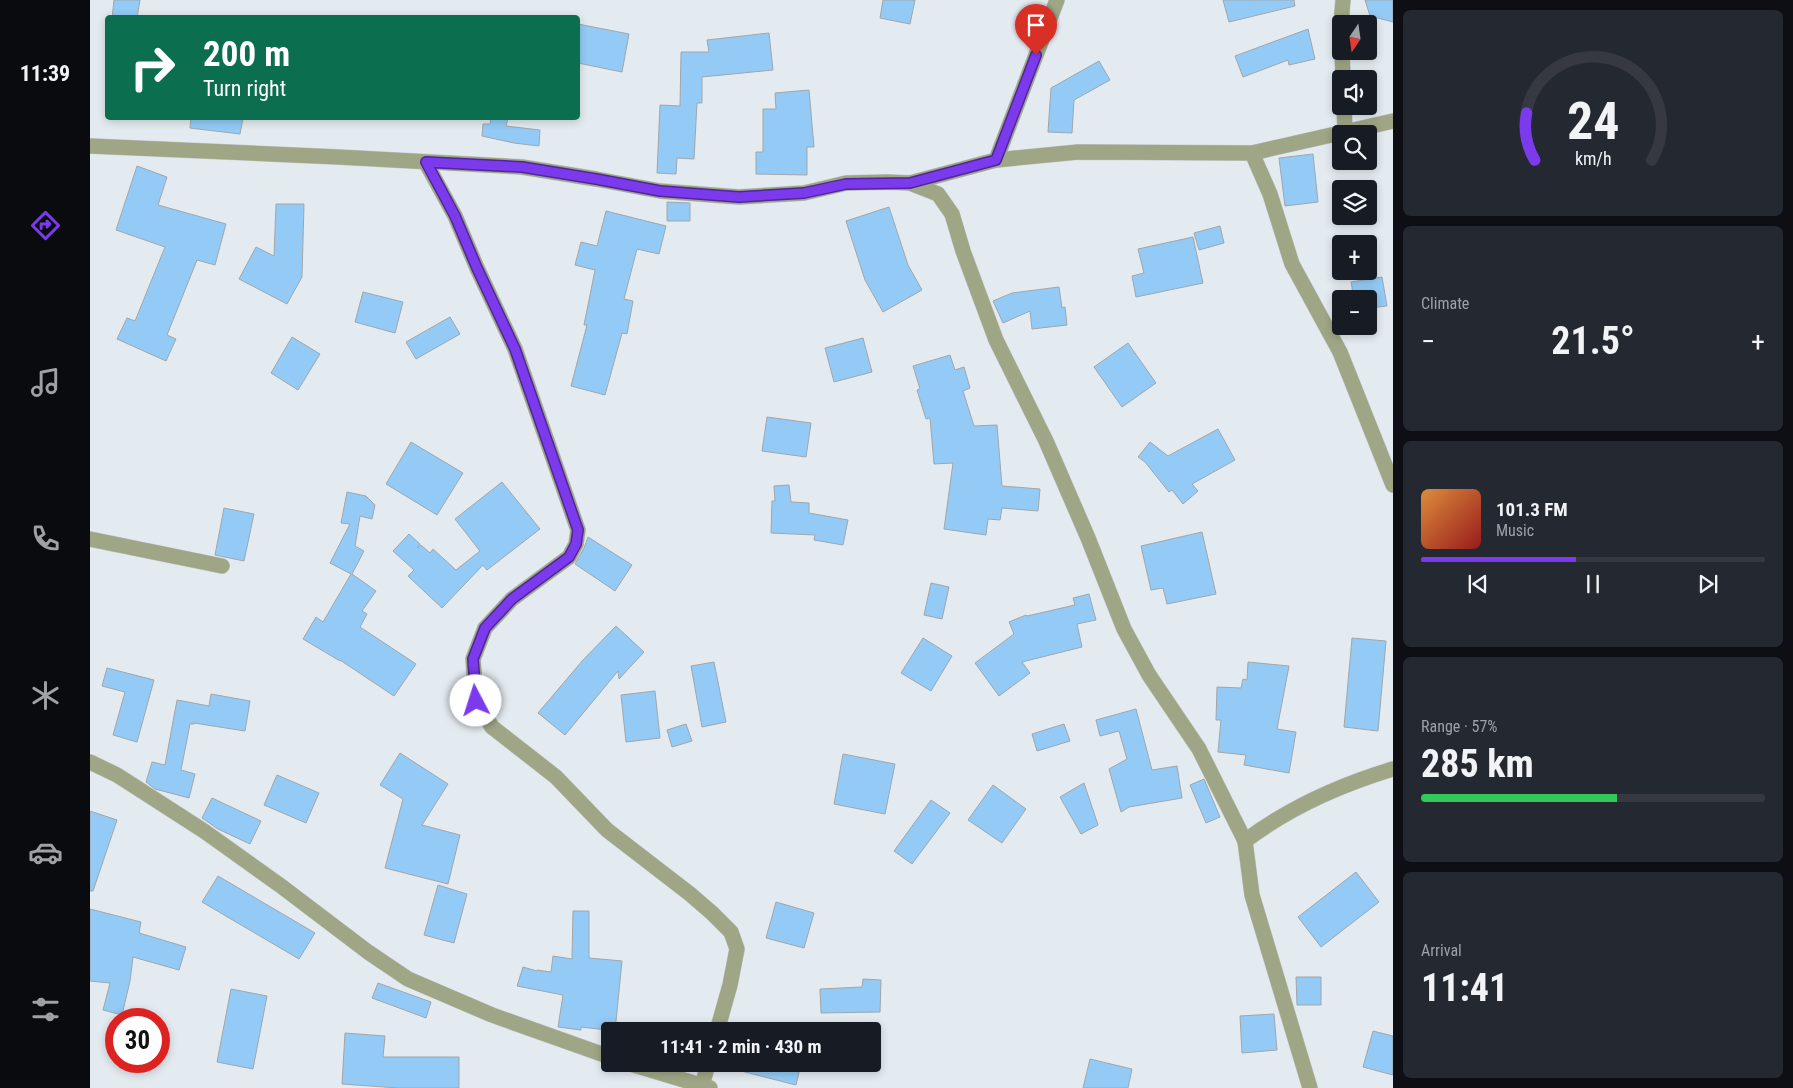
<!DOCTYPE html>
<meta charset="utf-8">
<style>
:root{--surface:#171b24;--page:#242831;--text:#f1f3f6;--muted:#9ea1a6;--line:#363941;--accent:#7c3aed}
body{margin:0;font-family:"Roboto Condensed",sans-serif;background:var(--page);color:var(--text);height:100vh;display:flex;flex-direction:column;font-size:19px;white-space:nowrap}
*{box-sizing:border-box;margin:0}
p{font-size:16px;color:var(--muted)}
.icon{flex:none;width:28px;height:28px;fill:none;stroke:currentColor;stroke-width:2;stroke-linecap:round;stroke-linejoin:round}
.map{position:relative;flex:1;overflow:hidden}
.details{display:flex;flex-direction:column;gap:10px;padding:10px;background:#0d0f14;width:400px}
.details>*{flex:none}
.guide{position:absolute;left:15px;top:15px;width:475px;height:105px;border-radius:5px;box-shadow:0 2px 8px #0003;background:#0b6e4f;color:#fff;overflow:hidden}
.needle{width:32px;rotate:193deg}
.tools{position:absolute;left:1242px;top:15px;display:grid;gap:10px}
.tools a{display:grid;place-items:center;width:45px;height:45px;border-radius:5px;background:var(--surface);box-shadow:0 2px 8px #0003;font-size:25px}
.speed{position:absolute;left:15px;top:1008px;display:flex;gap:10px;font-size:25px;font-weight:700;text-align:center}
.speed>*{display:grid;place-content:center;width:65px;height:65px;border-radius:50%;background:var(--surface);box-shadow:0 2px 8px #0003;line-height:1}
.speed .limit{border:8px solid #d22;background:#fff;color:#111}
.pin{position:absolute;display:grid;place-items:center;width:42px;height:42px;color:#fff;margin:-51px -21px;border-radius:50% 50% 50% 0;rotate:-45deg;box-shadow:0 0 5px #0007}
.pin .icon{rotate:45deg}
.me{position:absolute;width:55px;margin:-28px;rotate:355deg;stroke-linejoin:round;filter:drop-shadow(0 0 4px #0008)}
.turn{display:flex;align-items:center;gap:18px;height:105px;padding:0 15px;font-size:22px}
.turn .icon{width:65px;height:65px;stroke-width:2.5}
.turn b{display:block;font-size:35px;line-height:42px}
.big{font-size:38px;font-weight:700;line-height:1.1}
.details .widget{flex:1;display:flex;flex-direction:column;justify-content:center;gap:8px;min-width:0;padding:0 18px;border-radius:8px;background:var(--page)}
.details .dial{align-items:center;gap:0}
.dial svg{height:130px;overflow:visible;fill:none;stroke:var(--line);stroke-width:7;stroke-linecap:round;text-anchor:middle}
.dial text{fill:var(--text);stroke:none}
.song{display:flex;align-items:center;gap:15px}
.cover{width:60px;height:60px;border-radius:8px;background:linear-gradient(135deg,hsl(30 70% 55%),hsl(0 70% 35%))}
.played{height:5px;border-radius:2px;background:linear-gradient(90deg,var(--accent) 45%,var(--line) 45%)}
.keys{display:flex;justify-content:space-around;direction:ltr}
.heat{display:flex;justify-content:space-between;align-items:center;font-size:28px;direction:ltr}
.charge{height:8px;border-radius:4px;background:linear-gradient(90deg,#34c759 57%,var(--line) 0)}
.trip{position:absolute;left:511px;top:1022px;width:280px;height:50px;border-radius:5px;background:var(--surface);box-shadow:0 2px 8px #0003;font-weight:700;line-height:50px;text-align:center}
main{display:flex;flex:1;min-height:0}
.tab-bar{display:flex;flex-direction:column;width:90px;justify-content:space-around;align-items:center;background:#090b0e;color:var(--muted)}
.tab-bar .icon{width:35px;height:35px}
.tab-bar .active{color:var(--accent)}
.tab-bar b{font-size:22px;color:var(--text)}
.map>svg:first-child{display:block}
</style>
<main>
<nav class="tab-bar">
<b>11:39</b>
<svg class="icon active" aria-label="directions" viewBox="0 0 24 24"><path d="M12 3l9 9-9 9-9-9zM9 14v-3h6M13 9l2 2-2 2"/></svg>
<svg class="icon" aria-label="music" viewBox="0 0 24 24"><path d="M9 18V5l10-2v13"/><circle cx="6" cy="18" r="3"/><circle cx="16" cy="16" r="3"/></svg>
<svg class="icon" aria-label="phone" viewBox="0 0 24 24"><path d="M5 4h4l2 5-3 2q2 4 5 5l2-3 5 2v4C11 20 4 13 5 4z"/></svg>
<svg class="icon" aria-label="climate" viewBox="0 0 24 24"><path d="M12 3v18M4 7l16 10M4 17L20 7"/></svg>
<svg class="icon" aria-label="car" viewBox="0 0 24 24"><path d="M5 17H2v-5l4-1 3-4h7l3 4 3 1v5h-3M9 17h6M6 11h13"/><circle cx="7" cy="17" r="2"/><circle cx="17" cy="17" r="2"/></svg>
<svg class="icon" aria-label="filters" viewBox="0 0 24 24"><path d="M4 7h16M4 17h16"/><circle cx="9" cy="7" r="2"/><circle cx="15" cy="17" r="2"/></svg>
</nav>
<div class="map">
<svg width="1303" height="1088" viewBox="0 0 1303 1088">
<rect width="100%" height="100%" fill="#e4ebf0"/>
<g fill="#93cbf6" stroke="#a0a6ab">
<polygon points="24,0 50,0 47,18 22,18"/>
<polygon points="793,0 825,0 820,24 790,18"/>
<polygon points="1133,0 1204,0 1205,6 1139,22"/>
<polygon points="1275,0 1303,0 1303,22 1280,16"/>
<polygon points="488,24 539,34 532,72 488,63"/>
<polygon points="1218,29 1225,59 1199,65 1198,60 1153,77 1145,56"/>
<polygon points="679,33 683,70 612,77 612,103 607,103 604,159 587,158 586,174 567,173 570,105 590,106 591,52 619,52 617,40"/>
<polygon points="1009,61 1020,80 984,100 982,133 958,132 961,88"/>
<polygon points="719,90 724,147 717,147 717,175 666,174 666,152 673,152 673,109 686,109 685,93"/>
<polygon points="101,118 153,118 150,134 100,128"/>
<polygon points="401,118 418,118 416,126 450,130 449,146 424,143 392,136 393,124 400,124"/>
<polygon points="1223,154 1228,202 1195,206 1189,158"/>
<polygon points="47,166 77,177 68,205 136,224 125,265 107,260 77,335 86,339 76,361 27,339 37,318 45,321 75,247 26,230"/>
<polygon points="577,202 600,203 600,221 577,221"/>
<polygon points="186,204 214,204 212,277 197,304 149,279 166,247 184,256"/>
<polygon points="799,207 818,265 832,290 793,312 775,280 756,221"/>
<polygon points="516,211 576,226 569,254 547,249 534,299 543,301 537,334 532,333 515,395 481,386 497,325 494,325 505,270 485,265 491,242 507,246"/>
<polygon points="1130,226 1134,243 1109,250 1104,233"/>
<polygon points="1103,237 1113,283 1046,297 1042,276 1054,273 1048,249"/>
<polygon points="1292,277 1297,306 1279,308 1279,299 1264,299 1261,282"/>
<polygon points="969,287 972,308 975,307 977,325 942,329 940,311 913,323 903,301 922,293"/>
<polygon points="273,292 313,302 305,333 265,322"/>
<polygon points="360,317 370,334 326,359 316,342"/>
<polygon points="202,337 230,354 208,390 181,373"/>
<polygon points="773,338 782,372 744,382 735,348"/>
<polygon points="1038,343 1066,383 1032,407 1004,367"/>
<polygon points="860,355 865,370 874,367 880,388 873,391 884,426 907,425 912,486 950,489 948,511 912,508 910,520 898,519 896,535 854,529 863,463 844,464 840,418 836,419 827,390 830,389 823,366"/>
<polygon points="677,417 721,423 716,457 672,451"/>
<polygon points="1128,429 1145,460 1102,484 1108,491 1093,504 1082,490 1079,492 1055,462 1048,457 1060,442 1078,456"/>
<polygon points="321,442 373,473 347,515 296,484"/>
<polygon points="412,482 450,529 397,570 393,565 352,608 318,576 324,570 303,551 319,534 330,544 327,548 331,545 340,553 343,549 366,570 390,551 365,519"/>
<polygon points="699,485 701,502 719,503 719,513 758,520 753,545 724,540 725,535 681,533 682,501 685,501 684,486"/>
<polygon points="257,492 276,496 285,505 282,519 270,516 265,546 274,551 262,574 286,591 272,611 277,614 270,627 326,664 304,696 250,660 250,661 213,639 226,617 233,622 261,574 240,563 260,524 251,523"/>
<polygon points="134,508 164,514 154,561 125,555"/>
<polygon points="1112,532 1126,594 1077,604 1073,588 1061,590 1051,546"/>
<polygon points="498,537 542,565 525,591 485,564 494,548"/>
<polygon points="841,583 859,587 852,619 834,615"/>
<polygon points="999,594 1006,620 987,624 992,647 932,662 940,673 909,696 885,663 924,634 919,622 936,615 937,616 985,605 983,598"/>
<polygon points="526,626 554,652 529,679 528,671 475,735 448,713 493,660"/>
<polygon points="833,638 862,656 841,691 811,673"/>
<polygon points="1262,638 1296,641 1288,731 1254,727"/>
<polygon points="624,662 636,722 612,727 601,666"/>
<polygon points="1158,662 1199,666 1187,729 1206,732 1199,773 1154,765 1156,755 1128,752 1131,720 1126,720 1127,687 1151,688 1153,679 1157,680"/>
<polygon points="17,668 64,680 47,742 23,735 35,692 12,686"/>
<polygon points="565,691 570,738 536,742 531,695"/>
<polygon points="121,694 160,701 155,731 104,723 104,724 100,724 91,770 105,774 99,798 65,789 56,782 62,762 75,765 87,700 119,706"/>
<polygon points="1046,709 1062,770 1087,766 1092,798 1039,807 1031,812 1019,769 1037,759 1029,731 1010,736 1006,720"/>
<polygon points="596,724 602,741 582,747 577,730"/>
<polygon points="974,724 980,741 947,751 942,734"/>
<polygon points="310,753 358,784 332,825 370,835 358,884 295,868 313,799 290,785"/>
<polygon points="753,754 805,764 795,814 744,804"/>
<polygon points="187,775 229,793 216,823 174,805"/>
<polygon points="1114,779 1130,817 1116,823 1100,785"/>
<polygon points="994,783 1008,825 991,834 970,797"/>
<polygon points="903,785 936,809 912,843 878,820"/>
<polygon points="122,798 171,821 160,844 128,829 112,818"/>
<polygon points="841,800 860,813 822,864 804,851"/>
<polygon points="0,811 27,820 3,891 0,891"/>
<polygon points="1266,872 1289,902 1231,947 1208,917"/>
<polygon points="128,876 225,933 209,959 112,902"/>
<polygon points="348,885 377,894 364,943 334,935"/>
<polygon points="686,902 724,913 714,948 676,938"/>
<polygon points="0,909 51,922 49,933 96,947 89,970 43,957 40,981 32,1015 13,1010 20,983 0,981"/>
<polygon points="483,911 499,911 499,958 532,961 525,1031 491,1027 491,1030 468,1027 473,995 427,986 433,967 447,971 447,970 461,972 463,956 482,959"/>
<polygon points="1206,977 1231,977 1231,1005 1207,1005"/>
<polygon points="773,979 791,980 790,1012 731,1013 730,989 772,987"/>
<polygon points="288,983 341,1002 336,1018 282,998"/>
<polygon points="141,989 177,996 163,1069 127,1062"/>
<polygon points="1184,1014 1187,1050 1152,1053 1150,1016"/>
<polygon points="1283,1031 1303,1036 1303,1075 1273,1067"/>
<polygon points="255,1033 295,1036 293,1057 369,1057 369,1088 308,1088 252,1084"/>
<polygon points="1000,1059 1042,1069 1038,1088 993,1088"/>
<polygon points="647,1064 711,1064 706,1085 647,1070"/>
</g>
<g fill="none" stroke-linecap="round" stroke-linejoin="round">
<defs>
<g id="minor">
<polyline points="1251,24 1253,0"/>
<polyline points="1252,51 1253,79"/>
<polyline points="1254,106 1255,132"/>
<polyline points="0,146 248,157 432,167 506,179 570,191 649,197 714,193 756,183 798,182 820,183 848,194 862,214 873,251 906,340 956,441 998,538 1034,629 1059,675 1109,749 1155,841 1162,895 1220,1088"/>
<polyline points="1162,153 1180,194 1202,264 1250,352 1303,485"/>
<polyline points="906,160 967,0"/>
<polyline points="336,163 365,216 387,268 425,349 488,530 486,544 479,557 422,599 395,628 383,659 386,701 402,727 466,777 517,830 600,894 622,913 641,932 647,949 640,985 627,1031"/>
<polyline points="820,183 906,160 988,152 1162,153 1303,121"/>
<polyline points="0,539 132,566"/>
<polyline points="0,762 27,775 114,831 191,886 278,952 318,979 402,1015 520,1057"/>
<path d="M1155,841C1200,807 1250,785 1303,769"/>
<polyline points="541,1064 620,1088"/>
<polyline points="612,1086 618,1064"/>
</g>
</defs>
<use href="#minor" stroke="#c1c7cc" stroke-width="16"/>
<use href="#minor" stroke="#9fa685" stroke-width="15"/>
</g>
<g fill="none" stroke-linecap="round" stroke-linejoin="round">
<defs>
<polyline id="route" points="386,701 383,659 395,628 422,599 479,557 486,544 488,530 425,349 387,268 365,216 336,162 432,167 506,179 570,191 649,197 714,193 756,184 820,183 906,160 946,55"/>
</defs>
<use href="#route" stroke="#51269a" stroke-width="12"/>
<use href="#route" stroke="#7c3aed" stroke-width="9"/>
</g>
</svg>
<div class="tools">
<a><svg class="needle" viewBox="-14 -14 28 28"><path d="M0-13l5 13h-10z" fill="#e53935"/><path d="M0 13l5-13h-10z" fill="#9ea1a6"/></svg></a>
<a><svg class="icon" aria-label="sound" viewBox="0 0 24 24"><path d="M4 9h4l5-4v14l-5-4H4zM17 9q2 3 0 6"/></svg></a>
<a><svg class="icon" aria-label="search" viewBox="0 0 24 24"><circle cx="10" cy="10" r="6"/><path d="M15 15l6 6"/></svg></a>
<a><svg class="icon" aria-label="layers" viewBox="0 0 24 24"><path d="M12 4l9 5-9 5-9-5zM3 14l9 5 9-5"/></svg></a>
<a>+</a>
<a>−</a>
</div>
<div class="speed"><div class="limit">30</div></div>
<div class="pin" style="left:946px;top:55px;background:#d93025"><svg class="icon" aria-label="arrive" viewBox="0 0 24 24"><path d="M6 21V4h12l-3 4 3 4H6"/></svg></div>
<svg class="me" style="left:386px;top:701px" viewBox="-20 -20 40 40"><circle r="19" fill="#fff"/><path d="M0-13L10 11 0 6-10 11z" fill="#7c3aed"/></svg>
<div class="trip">11:41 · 2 min · 430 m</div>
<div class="guide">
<div class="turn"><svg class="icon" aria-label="right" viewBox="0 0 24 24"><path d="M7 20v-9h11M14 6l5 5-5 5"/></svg><div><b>200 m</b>Turn right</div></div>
</div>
</div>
<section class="details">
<div class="widget dial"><svg viewBox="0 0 100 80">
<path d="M14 69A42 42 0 1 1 86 69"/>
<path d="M14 69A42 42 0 0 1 9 40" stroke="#7c3aed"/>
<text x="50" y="56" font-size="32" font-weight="700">24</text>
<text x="50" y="72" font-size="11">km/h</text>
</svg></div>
<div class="widget"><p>Climate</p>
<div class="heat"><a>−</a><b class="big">21.5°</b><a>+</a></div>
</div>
<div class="widget">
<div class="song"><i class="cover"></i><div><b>101.3 FM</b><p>Music</p></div></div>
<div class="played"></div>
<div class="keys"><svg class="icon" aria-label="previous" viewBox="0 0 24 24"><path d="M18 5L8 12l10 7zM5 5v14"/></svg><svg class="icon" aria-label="pause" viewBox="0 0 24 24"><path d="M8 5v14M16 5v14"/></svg><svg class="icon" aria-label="next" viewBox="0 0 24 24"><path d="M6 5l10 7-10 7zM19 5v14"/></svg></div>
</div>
<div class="widget"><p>Range · 57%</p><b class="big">285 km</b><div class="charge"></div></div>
<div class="widget"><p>Arrival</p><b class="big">11:41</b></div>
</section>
</main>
